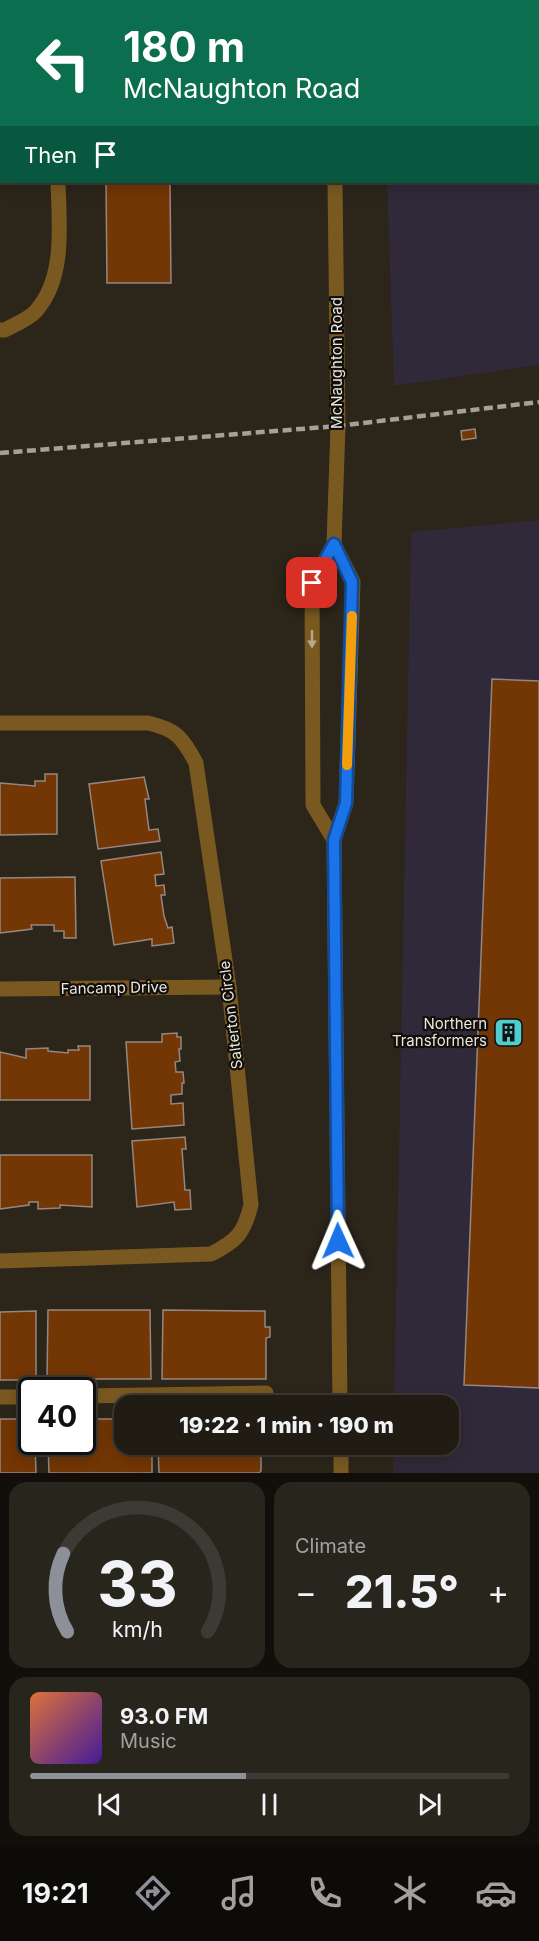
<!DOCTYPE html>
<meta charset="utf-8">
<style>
:root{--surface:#201c14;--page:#28251d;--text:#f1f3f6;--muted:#a2a1a0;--line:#3d3a34;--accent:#8c9099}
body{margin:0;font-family:Inter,sans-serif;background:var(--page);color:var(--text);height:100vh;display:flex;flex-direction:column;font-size:22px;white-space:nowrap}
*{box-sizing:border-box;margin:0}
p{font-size:20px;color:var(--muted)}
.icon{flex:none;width:33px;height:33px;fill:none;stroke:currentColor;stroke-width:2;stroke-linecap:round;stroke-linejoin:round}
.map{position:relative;height:1473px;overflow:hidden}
.panel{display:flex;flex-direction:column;gap:9px;padding:9px;background:#120f0b;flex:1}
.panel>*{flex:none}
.banner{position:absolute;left:0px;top:0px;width:540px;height:183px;box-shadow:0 3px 15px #0003,0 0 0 2px var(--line);background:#0b6e4f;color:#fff;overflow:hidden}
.speed{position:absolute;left:18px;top:1377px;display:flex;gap:12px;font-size:30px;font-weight:700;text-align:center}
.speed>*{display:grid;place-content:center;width:78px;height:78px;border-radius:50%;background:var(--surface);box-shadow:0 3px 15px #0003,0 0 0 2px var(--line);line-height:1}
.speed .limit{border:3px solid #111;border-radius:9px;background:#fff;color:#111}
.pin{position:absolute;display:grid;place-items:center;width:51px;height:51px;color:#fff;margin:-26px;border-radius:12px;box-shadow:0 3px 9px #0006}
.me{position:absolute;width:66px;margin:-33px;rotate:359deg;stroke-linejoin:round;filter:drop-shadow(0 0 4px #0008)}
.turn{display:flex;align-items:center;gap:21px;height:126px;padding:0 24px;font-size:27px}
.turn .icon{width:78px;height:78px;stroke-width:2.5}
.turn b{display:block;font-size:42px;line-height:51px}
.then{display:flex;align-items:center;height:57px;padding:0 24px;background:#0003;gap:12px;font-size:22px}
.big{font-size:45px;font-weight:800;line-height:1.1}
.panel .widget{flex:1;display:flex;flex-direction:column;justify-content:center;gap:9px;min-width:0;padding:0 21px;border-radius:18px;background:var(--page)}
.panel .dial{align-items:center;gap:0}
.dial svg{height:156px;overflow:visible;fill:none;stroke:var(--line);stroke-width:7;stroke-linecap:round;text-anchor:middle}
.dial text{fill:var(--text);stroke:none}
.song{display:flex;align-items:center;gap:18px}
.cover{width:72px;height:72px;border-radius:9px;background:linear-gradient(135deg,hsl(20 70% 55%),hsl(260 70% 35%))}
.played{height:6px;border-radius:3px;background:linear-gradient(90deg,var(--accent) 45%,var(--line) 45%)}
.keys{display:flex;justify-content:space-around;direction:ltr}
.heat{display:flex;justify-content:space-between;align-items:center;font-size:33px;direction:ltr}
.panel .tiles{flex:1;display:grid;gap:9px;grid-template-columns:1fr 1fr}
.widget:last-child{grid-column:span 2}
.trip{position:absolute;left:114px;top:1395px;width:345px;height:60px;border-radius:18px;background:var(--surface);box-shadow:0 3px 15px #0003,0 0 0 2px var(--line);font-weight:800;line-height:60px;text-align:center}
.tab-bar{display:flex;height:96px;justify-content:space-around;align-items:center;background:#0d0b08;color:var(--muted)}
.tab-bar .icon{width:42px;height:42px}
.tab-bar .active{color:var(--accent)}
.tab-bar b{font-size:27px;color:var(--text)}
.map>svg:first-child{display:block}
</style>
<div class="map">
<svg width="539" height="1473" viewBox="0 0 539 1473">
<rect width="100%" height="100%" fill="#2b251a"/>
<g fill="#302939">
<polygon points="382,0 539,0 539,365 394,386 387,182 538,182 538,2"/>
<polygon points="539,520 539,1473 393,1473 394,1445 448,1444 448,1406 394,1405 411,532"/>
</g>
<g fill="#733605" stroke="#95877f" stroke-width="1.5">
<rect x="104" y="0" width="71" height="2"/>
<polygon points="106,182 170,182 171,283 107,283"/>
<polygon points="475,429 476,438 462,440 461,431"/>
<polygon points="492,679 539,681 539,1388 464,1385"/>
<polygon points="45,774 57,774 57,834 0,835 0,783 35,786 35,781 45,781"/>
<polygon points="144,777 149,799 145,799 149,830 158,829 160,841 98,849 89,784"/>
<polygon points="161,852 164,874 155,875 156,886 164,885 165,895 161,895 164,916 168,928 172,927 174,943 152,946 152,939 114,945 101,861"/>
<polygon points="75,877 76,938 64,938 64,931 54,931 54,925 31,925 32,929 0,933 0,878"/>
<polygon points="177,1033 177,1037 181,1037 181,1049 179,1049 180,1061 175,1062 176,1072 183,1072 184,1083 182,1083 182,1094 171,1095 171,1104 183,1103 184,1125 132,1129 126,1042 162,1042 162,1034"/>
<polygon points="78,1046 90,1046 90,1100 0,1100 0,1052 26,1058 26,1049 48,1048 48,1051 68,1053 68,1050 79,1050"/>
<polygon points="185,1137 186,1149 182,1149 185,1190 190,1190 191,1209 175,1210 174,1202 137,1207 132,1141"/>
<polygon points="0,1155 92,1155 92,1207 60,1205 60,1208 38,1209 38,1202 29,1202 29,1205 0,1209"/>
<polygon points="48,1310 150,1310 151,1379 47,1379"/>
<polygon points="163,1310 265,1311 265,1327 270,1327 270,1337 266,1338 266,1379 162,1379"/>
<polygon points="36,1311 36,1380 0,1380 0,1312"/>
<polygon points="0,1419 32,1419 32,1442 35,1442 36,1473 0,1473"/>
<polygon points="82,1419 124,1419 124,1444 152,1444 152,1473 49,1473 48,1442 82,1442"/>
<polygon points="158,1444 245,1444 246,1456 261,1456 261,1471 259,1473 159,1473"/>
</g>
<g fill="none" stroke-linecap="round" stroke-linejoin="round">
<g stroke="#7a5921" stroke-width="15">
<polyline points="333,0 333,2"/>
<polyline points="65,2 65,0"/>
<path d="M0,330H5C14,325 29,319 36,311C66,277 59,223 58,182"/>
<polyline points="334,544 353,582 346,803 334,840 340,1406"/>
<path d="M0,723H148C176,729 183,738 196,763L229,987L251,1205C244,1233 237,1241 211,1254L0,1261"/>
<polyline points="334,840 313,805 312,583 334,544 338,426 335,182"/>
<polyline points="0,989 229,987"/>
<polyline points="82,1396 266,1393 266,1406"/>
<polyline points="0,1397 32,1397"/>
<polyline points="341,1444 341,1473"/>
</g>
<polyline stroke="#a5a098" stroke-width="4.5" stroke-dasharray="9 4.5" stroke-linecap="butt" points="0,453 338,426 539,402"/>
</g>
<defs><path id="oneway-solid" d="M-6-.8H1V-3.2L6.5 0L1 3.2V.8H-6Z" transform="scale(1.5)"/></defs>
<use fill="#b8a78a" href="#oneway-solid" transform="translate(312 639) rotate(90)"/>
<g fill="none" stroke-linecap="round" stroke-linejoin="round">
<defs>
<polyline id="route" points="312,583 334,544 352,582 346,803 334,840 338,1241"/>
</defs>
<use href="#route" stroke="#114b97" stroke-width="15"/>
<use href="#route" stroke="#1a73e8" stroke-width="10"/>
<polyline stroke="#f59e0b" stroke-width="10" points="347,765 352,616"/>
</g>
<defs>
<symbol id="building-square" viewBox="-11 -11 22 22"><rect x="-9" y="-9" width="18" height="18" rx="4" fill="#52cdcf" stroke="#110e0a"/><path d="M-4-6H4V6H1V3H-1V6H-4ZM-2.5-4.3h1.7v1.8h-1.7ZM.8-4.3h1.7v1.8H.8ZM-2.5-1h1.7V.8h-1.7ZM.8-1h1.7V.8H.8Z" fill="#111"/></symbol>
</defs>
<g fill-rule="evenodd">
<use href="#building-square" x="492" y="1016" width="33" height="33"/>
</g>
<g text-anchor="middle" stroke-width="4.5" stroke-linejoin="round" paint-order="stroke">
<g font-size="15" fill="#eae6df" stroke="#110e0a">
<text transform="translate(337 363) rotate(-90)" y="5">McNaughton Road</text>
<text transform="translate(114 988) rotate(-1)" y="5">Fancamp Drive</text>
<text transform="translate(231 1015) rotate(-97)" y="5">Salterton Circle</text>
</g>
<g font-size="15" fill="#eae6df" stroke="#110e0a" text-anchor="end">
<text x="487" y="1029">Northern<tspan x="487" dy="17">Transformers</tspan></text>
</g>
</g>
</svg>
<div class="speed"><div class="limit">40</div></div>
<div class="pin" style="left:312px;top:583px;background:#d93025"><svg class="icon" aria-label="arrive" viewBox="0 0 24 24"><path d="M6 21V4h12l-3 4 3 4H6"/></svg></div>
<svg class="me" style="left:338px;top:1241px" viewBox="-20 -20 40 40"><path d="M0-17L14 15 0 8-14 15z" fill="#1a73e8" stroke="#fff" stroke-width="4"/></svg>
<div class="trip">19:22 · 1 min · 190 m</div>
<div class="banner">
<div class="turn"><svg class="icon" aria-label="left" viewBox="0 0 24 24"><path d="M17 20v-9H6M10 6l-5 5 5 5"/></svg><div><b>180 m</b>McNaughton Road</div></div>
<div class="then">Then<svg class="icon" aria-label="arrive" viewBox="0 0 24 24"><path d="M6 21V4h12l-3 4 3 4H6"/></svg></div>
</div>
</div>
<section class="panel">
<div class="tiles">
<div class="widget dial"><svg viewBox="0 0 100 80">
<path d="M14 69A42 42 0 1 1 86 69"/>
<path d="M14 69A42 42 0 0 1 12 29" stroke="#8c9099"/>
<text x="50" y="56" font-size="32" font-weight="700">33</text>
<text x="50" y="72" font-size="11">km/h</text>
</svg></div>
<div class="widget"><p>Climate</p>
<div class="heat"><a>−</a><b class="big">21.5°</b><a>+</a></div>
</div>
<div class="widget">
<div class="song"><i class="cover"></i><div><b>93.0 FM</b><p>Music</p></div></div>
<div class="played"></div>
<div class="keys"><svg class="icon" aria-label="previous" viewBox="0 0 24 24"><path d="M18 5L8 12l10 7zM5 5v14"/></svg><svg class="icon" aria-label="pause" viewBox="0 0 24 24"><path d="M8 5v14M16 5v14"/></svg><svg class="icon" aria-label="next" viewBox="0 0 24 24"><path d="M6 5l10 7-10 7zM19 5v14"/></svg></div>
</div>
</div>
</section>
<nav class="tab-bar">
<b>19:21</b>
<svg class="icon active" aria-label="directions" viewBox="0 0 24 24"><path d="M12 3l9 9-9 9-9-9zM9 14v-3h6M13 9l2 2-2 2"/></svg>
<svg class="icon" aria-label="music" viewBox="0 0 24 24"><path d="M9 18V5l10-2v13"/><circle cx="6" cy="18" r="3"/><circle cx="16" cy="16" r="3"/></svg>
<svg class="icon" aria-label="phone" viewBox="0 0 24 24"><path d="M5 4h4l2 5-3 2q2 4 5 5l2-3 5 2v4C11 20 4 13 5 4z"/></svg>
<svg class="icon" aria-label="climate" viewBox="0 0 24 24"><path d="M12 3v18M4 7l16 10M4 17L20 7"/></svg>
<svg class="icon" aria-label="car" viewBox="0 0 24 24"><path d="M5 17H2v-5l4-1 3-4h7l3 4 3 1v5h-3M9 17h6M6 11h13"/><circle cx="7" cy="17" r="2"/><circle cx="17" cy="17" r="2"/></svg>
</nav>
